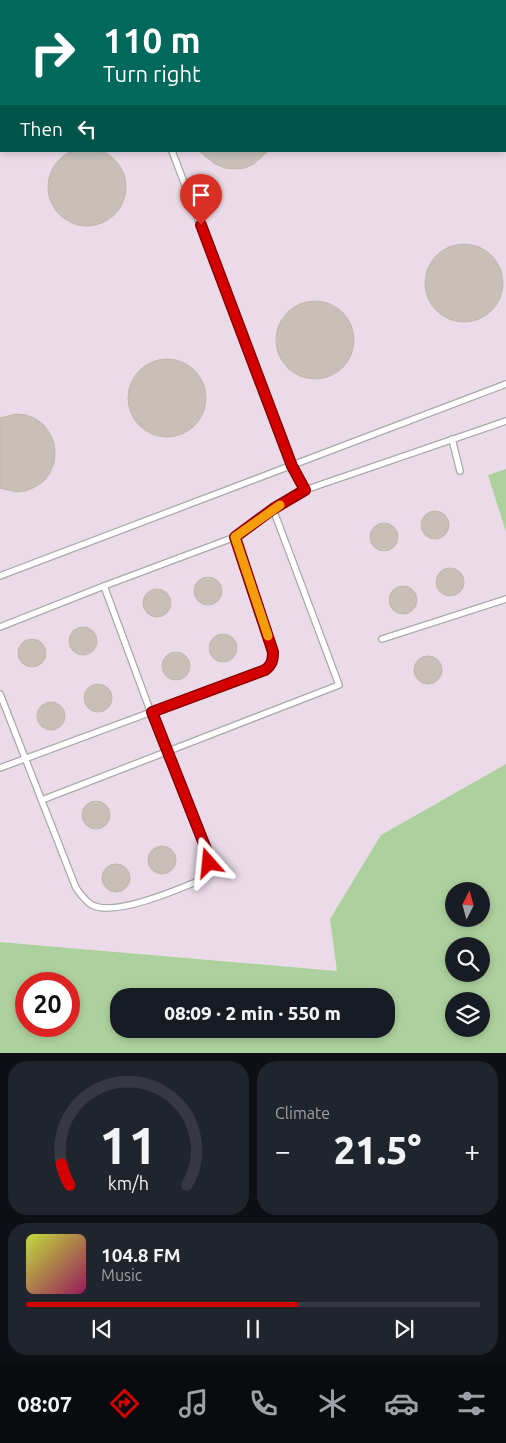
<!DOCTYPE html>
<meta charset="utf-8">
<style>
:root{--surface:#171b24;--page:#20242c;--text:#f1f3f6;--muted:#9ea1a6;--line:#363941;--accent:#d40000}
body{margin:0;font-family:Ubuntu,sans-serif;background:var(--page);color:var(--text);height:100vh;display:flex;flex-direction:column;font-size:19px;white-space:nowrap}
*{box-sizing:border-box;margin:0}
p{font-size:16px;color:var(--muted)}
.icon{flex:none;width:28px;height:28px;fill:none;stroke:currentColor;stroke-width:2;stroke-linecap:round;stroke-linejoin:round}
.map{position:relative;height:1053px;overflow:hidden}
.drawer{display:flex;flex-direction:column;gap:8px;padding:8px;background:#0d0f14;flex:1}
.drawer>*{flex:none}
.banner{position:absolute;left:0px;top:0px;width:506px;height:152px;box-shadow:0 2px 8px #0003;background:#00695c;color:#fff;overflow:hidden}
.needle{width:32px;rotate:6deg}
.buttons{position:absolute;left:445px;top:882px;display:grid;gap:10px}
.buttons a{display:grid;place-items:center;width:45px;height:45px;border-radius:50%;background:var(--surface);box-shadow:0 2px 8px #0003;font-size:25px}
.speed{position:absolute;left:15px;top:972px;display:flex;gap:10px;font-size:25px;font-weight:700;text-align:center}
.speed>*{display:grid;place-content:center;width:65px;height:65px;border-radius:50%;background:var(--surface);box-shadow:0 2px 8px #0003;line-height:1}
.speed .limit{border:8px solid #d22;background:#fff;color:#111}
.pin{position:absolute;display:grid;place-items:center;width:42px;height:42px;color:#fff;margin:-51px -21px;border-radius:50% 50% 50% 0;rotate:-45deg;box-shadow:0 0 5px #0007}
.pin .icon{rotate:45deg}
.me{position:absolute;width:55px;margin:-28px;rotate:342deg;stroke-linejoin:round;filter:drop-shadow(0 0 4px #0008)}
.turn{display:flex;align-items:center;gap:18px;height:105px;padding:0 20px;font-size:22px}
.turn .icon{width:65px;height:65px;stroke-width:2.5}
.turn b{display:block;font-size:35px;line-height:42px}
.then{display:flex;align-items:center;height:48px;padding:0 20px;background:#0003;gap:10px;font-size:19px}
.big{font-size:38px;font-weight:800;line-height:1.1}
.drawer .card{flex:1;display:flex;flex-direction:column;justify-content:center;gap:8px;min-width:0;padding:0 18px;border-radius:20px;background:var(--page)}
.drawer .dial{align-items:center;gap:0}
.dial svg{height:130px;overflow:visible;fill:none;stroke:var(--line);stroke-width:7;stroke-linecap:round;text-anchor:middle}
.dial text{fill:var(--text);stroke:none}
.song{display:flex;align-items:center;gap:15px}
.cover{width:60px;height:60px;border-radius:8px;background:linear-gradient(135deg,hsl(70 70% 55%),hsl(330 70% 35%))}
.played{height:5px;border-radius:2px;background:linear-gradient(90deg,var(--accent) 60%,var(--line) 60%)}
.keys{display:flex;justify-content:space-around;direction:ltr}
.heat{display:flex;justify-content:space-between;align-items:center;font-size:28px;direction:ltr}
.drawer .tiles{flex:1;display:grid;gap:8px;grid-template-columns:1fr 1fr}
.card:last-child{grid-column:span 2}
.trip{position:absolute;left:110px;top:988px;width:285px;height:50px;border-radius:20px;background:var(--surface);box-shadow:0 2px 8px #0003;font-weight:800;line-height:50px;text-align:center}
.tabs{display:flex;height:80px;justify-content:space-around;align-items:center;background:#090b0e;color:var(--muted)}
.tabs .icon{width:35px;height:35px}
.tabs .active{color:var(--accent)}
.tabs b{font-size:22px;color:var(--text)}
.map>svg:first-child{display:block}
</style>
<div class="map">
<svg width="506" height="1053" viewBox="0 0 506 1053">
<rect width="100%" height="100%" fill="#f2efe9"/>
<path fill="#ebdbe8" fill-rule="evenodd" d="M0,0H506V1053H449L386,996L337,971L0,942ZM1,1H505V151H1ZM454,891H481V919H454ZM454,946H481V974H454ZM454,1001H481V1029H454Z"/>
<g fill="#add19e" fill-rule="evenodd">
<polygon points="506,469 506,532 488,475"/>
<path d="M506,764V1053H0V942L337,971L330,919L381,835ZM454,891H481V919H454ZM454,946H481V974H454ZM26,984H69V1026H26ZM119,996H386V1029H119ZM454,1001H481V1029H454Z"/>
</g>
<g fill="#c7bfb8" stroke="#c4b6ab">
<circle cx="87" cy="187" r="39"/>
<polygon points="199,151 268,151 254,164 245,168 235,169 225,168 215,164"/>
<circle cx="464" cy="283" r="39"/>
<circle cx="315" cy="340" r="39"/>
<circle cx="167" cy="398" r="39"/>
<polygon points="16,414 26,415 36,419 44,425 50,434 54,443 55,453 54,463 50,473 44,481 35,487 26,491 16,492 0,488 0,418"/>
<circle cx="435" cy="525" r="14"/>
<circle cx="384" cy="537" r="14"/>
<circle cx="450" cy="582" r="14"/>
<circle cx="208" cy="591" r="14"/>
<circle cx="403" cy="600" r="14"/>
<circle cx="157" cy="603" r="14"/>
<circle cx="83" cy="641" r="14"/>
<circle cx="223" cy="648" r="14"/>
<circle cx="32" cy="653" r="14"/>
<circle cx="176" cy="666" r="14"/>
<circle cx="428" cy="670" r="14"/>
<circle cx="98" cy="698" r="14"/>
<circle cx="51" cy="716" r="14"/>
<circle cx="96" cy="815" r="14"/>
<circle cx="162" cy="860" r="14"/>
<circle cx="116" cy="878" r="14"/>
</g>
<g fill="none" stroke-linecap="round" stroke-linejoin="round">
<defs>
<g id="service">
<polyline points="449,0 450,1"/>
<polyline points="0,1 1,0"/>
<polyline points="245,1 249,0"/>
<polyline points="0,96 1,95"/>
<polyline points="505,145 506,148"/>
<polyline points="172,151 292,466 305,490"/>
<polyline points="452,439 460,471"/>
<polyline points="235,537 273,509 305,490 506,421"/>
<polyline points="0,576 506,384"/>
<path d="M0,627L104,586L235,537L273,652C273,660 272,665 265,670L0,768"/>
<polyline points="382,639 506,599"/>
<path d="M0,694L76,888C81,895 85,901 92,905C115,917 179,889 203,879C209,870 209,864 208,854L154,721L104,586"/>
<polyline points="42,800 339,685 273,509"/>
</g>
</defs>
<use href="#service" stroke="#a9a9a9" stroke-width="8"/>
<use href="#service" stroke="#fff" stroke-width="5.5"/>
</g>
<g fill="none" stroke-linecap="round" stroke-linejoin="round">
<defs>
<path id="route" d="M201,225L292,466L305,490L273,509L235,537L273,652C273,660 272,665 265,670L152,712L208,854L209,863"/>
</defs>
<use href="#route" stroke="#8a0000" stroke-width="12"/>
<use href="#route" stroke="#d40000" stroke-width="9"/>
<polyline stroke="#f59e0b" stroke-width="9" points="268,636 235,537 280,505"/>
</g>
</svg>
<div class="buttons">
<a><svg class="needle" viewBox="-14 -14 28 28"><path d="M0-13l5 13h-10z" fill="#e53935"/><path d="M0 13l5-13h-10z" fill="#9ea1a6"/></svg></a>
<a><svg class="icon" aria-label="search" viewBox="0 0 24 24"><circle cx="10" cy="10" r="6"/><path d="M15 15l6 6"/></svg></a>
<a><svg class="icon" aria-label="layers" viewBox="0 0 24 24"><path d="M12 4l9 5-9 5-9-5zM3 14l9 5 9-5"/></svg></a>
</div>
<div class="speed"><div class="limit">20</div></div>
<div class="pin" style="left:201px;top:225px;background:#d93025"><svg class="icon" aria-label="arrive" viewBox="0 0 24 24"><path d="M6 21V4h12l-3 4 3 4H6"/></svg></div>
<svg class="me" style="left:209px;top:863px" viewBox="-20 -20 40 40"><path d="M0-17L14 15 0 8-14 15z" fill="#d40000" stroke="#fff" stroke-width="4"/></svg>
<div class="trip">08:09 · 2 min · 550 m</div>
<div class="banner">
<div class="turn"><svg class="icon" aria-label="right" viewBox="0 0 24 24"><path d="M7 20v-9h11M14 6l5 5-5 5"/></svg><div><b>110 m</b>Turn right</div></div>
<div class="then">Then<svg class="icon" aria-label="left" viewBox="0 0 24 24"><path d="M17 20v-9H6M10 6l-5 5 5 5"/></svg></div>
</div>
</div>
<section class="drawer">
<div class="tiles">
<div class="card dial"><svg viewBox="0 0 100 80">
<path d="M14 69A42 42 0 1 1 86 69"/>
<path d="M14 69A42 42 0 0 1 9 56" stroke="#d40000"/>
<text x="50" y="56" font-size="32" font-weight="700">11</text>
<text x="50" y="72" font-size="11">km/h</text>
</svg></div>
<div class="card"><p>Climate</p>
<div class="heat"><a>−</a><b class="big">21.5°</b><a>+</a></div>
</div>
<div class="card">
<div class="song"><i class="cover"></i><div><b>104.8 FM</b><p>Music</p></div></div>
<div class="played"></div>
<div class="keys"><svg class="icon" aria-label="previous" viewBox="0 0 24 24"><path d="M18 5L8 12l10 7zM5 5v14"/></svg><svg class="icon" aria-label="pause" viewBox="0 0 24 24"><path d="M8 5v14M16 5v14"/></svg><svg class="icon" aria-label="next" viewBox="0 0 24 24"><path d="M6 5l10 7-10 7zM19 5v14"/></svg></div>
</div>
</div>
</section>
<nav class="tabs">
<b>08:07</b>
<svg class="icon active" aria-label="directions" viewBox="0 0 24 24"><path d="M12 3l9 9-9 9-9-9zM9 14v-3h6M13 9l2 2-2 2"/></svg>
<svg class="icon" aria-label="music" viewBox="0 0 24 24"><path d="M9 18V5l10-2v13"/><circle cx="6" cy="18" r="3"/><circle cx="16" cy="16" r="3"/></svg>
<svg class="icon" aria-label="phone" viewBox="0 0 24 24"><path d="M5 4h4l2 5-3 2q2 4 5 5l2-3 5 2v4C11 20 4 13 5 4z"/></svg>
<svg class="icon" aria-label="climate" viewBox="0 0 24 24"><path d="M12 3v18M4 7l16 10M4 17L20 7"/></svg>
<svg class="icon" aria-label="car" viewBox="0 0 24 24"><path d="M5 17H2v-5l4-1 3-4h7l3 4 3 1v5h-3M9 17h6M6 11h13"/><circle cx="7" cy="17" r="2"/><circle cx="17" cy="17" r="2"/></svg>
<svg class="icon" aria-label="filters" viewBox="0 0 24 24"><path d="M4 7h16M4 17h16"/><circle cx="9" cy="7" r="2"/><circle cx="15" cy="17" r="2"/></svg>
</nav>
